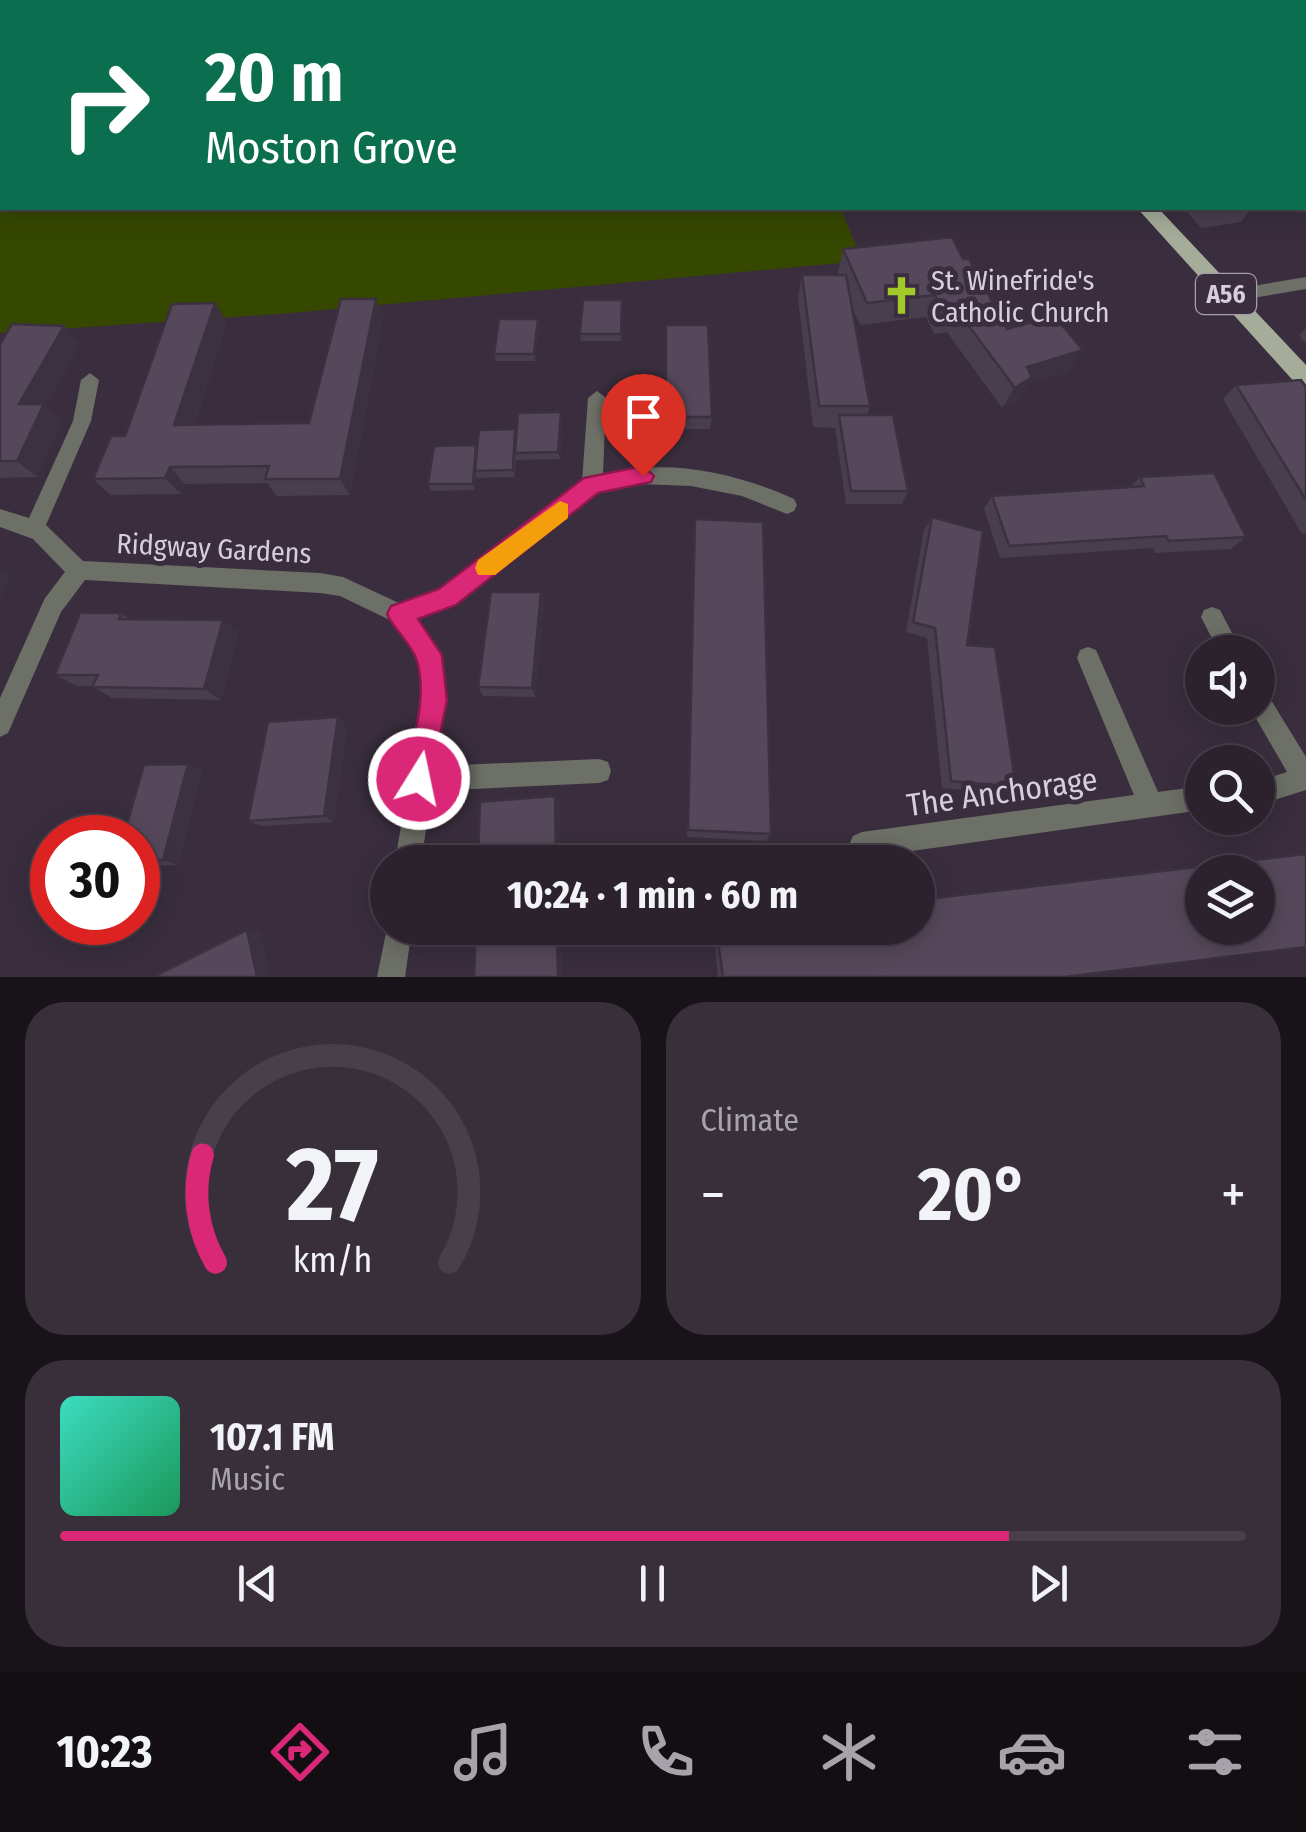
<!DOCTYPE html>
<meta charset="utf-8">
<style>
:root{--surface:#2c222e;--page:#382f3a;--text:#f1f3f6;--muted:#a6a4aa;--line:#483f4a;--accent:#db2777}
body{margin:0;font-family:"Fira Sans Condensed",sans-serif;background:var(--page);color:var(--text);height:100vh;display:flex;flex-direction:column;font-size:38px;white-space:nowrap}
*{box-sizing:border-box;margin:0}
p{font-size:32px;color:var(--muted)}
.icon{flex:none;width:55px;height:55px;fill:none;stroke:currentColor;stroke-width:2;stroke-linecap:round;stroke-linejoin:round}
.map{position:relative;height:977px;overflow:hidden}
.sheet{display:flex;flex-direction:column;gap:25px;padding:25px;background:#181319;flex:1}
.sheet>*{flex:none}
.hud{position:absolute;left:0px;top:0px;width:1308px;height:210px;box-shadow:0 5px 25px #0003,0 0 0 2px var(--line);background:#0b6e4f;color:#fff;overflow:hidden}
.fabs{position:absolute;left:1185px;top:635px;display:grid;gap:20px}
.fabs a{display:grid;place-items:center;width:90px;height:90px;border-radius:50%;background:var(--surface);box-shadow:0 5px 25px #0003,0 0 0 2px var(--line);font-size:50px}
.speed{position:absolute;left:30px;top:815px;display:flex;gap:20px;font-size:50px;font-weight:700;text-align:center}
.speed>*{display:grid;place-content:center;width:130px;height:130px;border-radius:50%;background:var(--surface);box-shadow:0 5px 25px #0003,0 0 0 2px var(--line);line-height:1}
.speed .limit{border:15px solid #d22;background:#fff;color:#111}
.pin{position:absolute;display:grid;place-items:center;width:85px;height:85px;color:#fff;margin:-102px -42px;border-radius:50% 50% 50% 0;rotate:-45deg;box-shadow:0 0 10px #0007}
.pin .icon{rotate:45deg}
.me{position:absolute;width:110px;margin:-55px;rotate:10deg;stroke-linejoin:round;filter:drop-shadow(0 0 8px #0008)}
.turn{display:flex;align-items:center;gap:35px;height:210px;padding:0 40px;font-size:45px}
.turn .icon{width:130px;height:130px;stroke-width:2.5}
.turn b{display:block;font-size:70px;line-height:85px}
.big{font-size:75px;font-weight:700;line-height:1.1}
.sheet .widget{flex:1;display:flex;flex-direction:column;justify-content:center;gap:15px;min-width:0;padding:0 35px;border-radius:40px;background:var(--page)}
.sheet .dial{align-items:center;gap:0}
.dial svg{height:260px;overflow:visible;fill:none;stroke:var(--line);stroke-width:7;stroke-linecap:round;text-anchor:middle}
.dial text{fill:var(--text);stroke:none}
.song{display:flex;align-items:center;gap:30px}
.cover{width:120px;height:120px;border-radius:15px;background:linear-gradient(135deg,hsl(170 70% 55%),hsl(150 70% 35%))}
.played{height:10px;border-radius:5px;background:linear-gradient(90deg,var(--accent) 80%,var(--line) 80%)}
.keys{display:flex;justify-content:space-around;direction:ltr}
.heat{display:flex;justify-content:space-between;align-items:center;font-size:55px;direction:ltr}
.sheet .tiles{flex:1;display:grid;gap:25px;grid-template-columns:1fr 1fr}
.widget:last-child{grid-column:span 2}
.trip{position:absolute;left:370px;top:845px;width:565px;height:100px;border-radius:50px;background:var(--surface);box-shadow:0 5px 25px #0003,0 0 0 2px var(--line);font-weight:700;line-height:100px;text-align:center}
.dock{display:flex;height:160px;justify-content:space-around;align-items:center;background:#120e12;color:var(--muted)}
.dock .icon{width:70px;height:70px}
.dock .on{color:var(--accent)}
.dock b{font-size:45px;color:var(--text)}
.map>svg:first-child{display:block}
</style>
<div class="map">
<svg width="1306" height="977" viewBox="0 0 1306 977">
<rect width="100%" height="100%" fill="#3a2e3e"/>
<polygon fill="#364700" points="0,0 744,0 747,2 2,2 2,208 840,208 863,261 279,314 0,333"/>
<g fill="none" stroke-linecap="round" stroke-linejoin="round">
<polygon fill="#6d7067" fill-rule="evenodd" points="1306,277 1306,289 1229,302 1220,296 1229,290"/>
<g fill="#6d7067" fill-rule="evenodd">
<path d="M90,373L99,380L91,421L46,525L83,561L320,573L343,577L401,604L440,590L582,481L588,398L597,391L606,398L603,474C668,458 734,472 794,499L797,505L794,511L787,514L742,496L691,486L640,484L598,492L455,604L416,618L440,655L446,700L436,766L599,759L608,762L611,771L608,780L599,783L432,791L421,862H395L422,700L418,658L392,621L340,596L320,593L85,580L61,612L8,733L0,737V698L45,598L65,572L33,539L0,527V509L29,518L73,421L81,380Z"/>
<polygon points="1212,607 1220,610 1242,652 1219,652 1201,617 1204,610"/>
<polygon points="1088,647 1096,650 1158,792 1202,786 1202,810 862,858 853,854 849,845 853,836 862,832 1134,795 1077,658 1080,650"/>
<polygon points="1258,689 1266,692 1306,757 1306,790 1258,805 1258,781 1287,772 1250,708 1258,708"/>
<polygon points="388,923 388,928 412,928 405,977 377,977"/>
</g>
<g fill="#a5ac99" fill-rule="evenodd">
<polygon points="1003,0 1019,0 1020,2 1005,2"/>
<polygon points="1137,208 1158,208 1306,365 1306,389 1298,386"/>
</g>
</g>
<g fill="#493e4d">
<polygon points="902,0 985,0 984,2 905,2"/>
<polygon points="1056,0 1136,0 1138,2 1057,2"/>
<polygon points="1184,208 1252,208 1241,222 1201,228"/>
<polygon points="843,249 963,259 1007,329 1068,372 1028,384 1019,398 1002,408 947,332 934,334 926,317 860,325 852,308 870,406 867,415 908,491 902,504 846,504 835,428 813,427 798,298 802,275 839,275 838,272"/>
<polygon points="376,299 383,318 350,495 277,496 267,483 185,484 181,494 110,495 93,479 125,436 227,322 194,425 309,423"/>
<polygon points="622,300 621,341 581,341 580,334"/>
<polygon points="666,325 712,417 710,429 666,429"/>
<polygon points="539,327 535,361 496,361 494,354"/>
<polygon points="1306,328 1306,344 1299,335"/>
<polygon points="0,344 80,344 46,406 62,421 37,477 0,478"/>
<polygon points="1236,385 1306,387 1306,533 1302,534 1223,399"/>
<polygon points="562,419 560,459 516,460 516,457 514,477 477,478 476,475 475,490 431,491 428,484 477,449 515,429"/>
<polygon points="1140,477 1246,537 1231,549 1155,553 1153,548 1000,558 984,509 992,496 1130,487"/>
<polygon points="932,517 967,645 1016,787 1005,793 942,788 927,638 906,632 924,530"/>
<polygon points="695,519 771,834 766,841 687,837"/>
<polygon points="541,592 544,603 535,697 483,696 478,687"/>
<polygon points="121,613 129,619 223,620 238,633 221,700 112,698 92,686 77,686 55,675"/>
<polygon points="347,726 334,822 261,826 248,821"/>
<polygon points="188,764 202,771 178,865 138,866 138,838"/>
<polygon points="713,928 918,928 1065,977 718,977"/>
</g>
<g fill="#3c323f">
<polygon points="376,299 383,318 350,495 340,479"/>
<polygon points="215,303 227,322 188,442 174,425"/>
<polygon points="538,319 539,327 535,361 534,354"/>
<polygon points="64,326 80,344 46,406 62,421 37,477 17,461 19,404"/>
<polygon points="1083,350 1068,372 1028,384 1019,398 1002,408 1027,367"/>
<polygon points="561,412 562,419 560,459 558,452"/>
<polygon points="476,445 475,471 476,475 475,490 473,484"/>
<polygon points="170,467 185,484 181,494 165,478"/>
<polygon points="0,567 11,574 0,603"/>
<polygon points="541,592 544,603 535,697 532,688"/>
<polygon points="223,620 238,633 221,700 204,689"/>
<polygon points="338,717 347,726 334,822 324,816"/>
<polygon points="188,764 202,771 178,865 163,860"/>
<polygon points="555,796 560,804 561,862 556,862"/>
<polygon points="557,928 562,928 563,977 558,977"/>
<polygon points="247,930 261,932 270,977 257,977"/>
</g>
<g fill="#55485a" stroke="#3c323f" stroke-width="2.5" fill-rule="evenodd">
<polygon points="925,0 977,0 980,2 928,2"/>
<polygon points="1071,0 1136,0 1138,2 1072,2"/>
<polygon points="1208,208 1247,208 1212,212"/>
<polygon points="952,237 963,259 969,259 1007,329 1054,316 1083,350 1027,367 1032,377 1015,388 957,310 943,312 935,295 867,303 843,249"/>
<polygon points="802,275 846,275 870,406 819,406"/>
<polygon points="341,299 376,299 340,479 265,479 269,466 170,467 165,478 93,479 111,436 125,436 172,304 215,303 174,425 309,423"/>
<polygon points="583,300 622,300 621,334 580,334"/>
<polygon points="499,319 538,319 534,354 494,354"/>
<polygon points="12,324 64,326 19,404 44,404 17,461 0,461 0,344"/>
<polygon points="666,325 708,325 712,417 666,417"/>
<polygon points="1301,380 1306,387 1306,500 1236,385"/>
<polygon points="561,412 558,452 515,453 518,413"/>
<polygon points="839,415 893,415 908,491 851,491"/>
<polygon points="515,429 513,470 475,471 479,430"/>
<polygon points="476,445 473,484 428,484 434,446"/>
<polygon points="1214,473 1246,537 1169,541 1166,536 1009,546 992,496 1144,486 1140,477"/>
<polygon points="932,517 983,531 967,645 995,647 1016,787 951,781 935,628 913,622"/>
<polygon points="695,519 763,522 771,834 688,830"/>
<polygon points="491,592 541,592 532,688 478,687"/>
<polygon points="80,613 121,613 119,619 223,620 204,689 92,687 98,675 55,675"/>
<polygon points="338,717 324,816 248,821 268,722"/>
<polygon points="188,764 163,860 138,861 138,838 123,838 144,765"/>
<polygon points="555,796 556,862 478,862 480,802"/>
<path d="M1306,854V947L1065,977H723L716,928H918V900ZM1202,872H1258V928H1202Z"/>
<polygon points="476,928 557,928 558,977 474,977"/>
<polygon points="247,930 257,977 153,977"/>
</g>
<path fill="#db2777" stroke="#8e194d" stroke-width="2.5" d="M643,466L654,476L651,482L598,493L456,605L418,619L442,655L447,700L429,789L419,793L409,789L405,779C412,742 428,698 417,661C412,644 394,630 387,614L391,606L439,589L584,478Z"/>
<polygon fill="#f59e0b" points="560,501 568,504 568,518 495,575 478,575 475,568 478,560"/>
<defs>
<symbol id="church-bare" viewBox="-9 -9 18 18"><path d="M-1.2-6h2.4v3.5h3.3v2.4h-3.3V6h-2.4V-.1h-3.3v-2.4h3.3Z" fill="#a1c929" stroke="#3a2e3e" stroke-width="2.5" paint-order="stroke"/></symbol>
</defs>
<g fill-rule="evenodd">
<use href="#church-bare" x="874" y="268" width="55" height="55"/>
</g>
<g text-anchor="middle" stroke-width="10" stroke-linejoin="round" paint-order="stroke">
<rect fill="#3a2e3e" stroke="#a79faa" stroke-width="2.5" x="1196" y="274" width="60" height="40" rx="8"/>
<g font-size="25" font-weight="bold" fill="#d6cfd9">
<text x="1226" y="303">A56</text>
</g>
<g font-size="28" fill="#d6cfd9" stroke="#3a2e3e" text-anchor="start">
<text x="931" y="290">St. Winefride's<tspan x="931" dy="32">Catholic Church</tspan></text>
</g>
<g font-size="28" fill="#d6cfd9" stroke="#3a2e3e">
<text transform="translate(214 548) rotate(3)" y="10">Ridgway Gardens</text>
</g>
<g font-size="32" fill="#d6cfd9" stroke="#3a2e3e">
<text transform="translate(1002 792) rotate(-8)" y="11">The Anchorage</text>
</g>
</g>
</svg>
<div class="fabs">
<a><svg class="icon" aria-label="sound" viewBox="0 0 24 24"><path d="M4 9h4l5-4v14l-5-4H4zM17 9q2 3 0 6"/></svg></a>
<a><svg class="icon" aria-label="search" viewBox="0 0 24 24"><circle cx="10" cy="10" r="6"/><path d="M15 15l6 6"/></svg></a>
<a><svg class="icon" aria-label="layers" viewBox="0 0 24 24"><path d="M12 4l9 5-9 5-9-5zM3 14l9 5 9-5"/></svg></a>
</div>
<div class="speed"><div class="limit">30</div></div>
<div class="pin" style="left:643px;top:476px;background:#d93025"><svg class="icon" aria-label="arrive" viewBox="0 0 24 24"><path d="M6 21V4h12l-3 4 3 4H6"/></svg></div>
<svg class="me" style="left:419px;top:779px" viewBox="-20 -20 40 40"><circle r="17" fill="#db2777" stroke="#fff" stroke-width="3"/><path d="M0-11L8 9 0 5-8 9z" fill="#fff"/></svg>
<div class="trip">10:24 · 1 min · 60 m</div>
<div class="hud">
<div class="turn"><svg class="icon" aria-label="right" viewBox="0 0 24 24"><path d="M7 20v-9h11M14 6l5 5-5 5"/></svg><div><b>20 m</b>Moston Grove</div></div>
</div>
</div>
<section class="sheet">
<div class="tiles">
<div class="widget dial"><svg viewBox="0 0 100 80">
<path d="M14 69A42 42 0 1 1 86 69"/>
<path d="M14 69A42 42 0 0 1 10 36" stroke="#db2777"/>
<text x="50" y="56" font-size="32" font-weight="700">27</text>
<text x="50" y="72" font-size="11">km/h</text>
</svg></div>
<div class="widget"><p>Climate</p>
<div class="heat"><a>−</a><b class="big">20°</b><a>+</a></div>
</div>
<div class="widget">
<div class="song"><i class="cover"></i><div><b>107.1 FM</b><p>Music</p></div></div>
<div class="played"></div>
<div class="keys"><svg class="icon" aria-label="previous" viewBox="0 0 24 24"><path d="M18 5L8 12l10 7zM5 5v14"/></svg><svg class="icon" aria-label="pause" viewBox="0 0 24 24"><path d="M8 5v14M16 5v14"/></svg><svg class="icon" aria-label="next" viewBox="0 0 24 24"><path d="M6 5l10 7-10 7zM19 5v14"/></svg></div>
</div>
</div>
</section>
<nav class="dock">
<b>10:23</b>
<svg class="icon on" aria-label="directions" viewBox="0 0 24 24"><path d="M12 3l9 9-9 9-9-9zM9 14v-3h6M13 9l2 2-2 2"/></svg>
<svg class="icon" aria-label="music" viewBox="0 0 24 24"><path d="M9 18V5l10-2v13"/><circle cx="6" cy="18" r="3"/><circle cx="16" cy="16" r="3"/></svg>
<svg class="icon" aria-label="phone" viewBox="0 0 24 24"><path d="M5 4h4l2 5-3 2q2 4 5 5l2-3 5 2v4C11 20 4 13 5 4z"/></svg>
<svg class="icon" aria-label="climate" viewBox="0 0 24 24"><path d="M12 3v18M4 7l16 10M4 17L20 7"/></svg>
<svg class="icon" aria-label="car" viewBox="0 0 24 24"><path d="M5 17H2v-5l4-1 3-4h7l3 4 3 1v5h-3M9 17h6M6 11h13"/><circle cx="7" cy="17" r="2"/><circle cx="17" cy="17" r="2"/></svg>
<svg class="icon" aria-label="filters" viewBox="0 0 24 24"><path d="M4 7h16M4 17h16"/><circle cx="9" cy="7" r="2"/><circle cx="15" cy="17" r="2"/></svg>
</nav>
